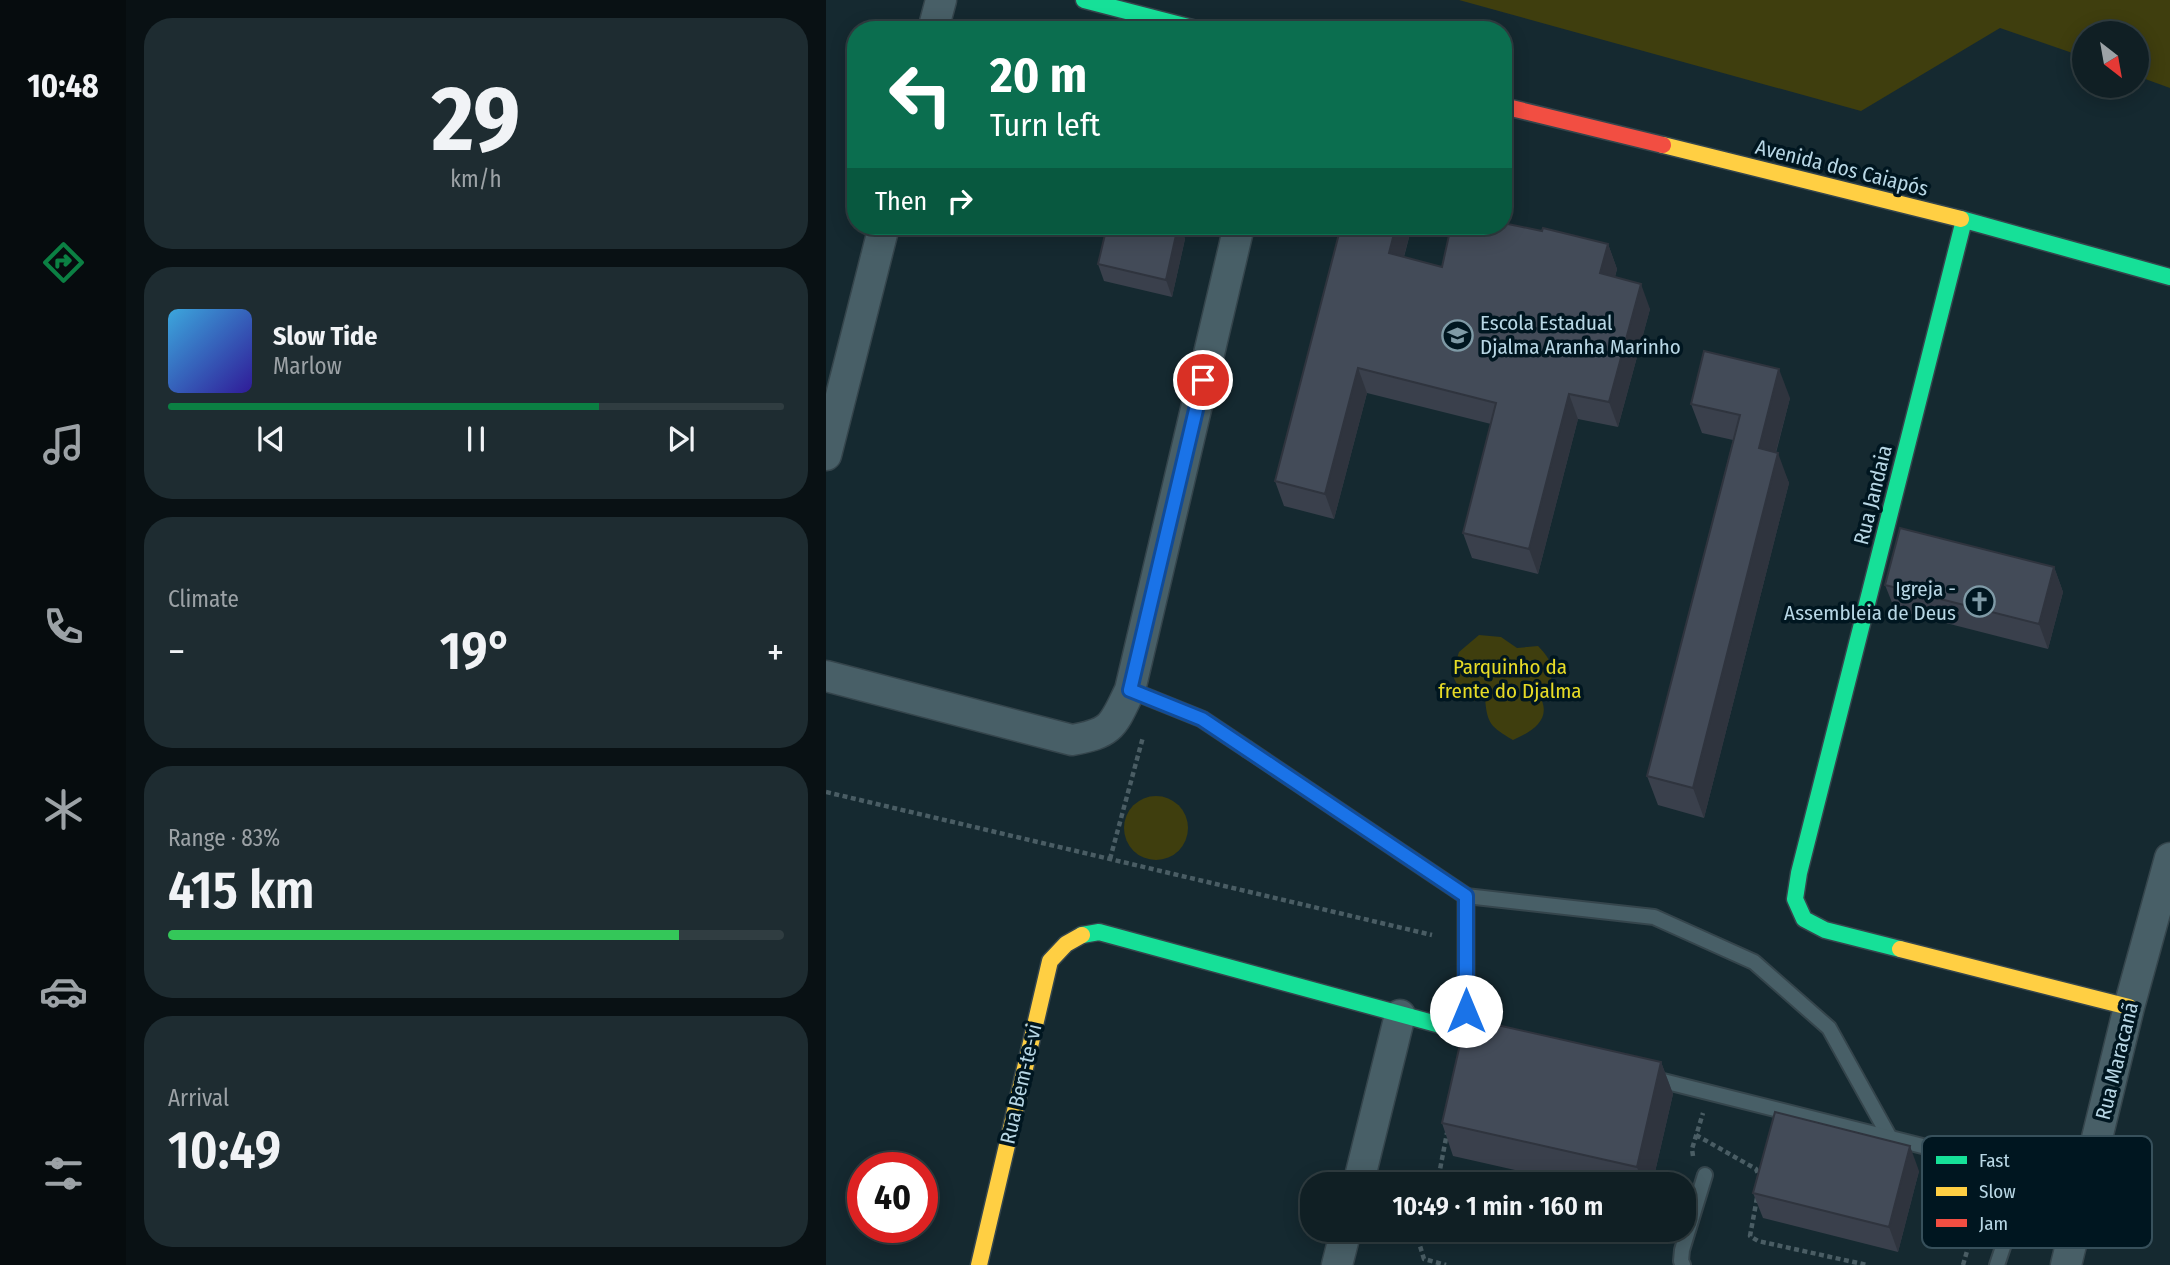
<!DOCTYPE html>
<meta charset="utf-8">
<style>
:root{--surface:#101f24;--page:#1e2c31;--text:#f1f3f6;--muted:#9ca2a6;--line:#303d41;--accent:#0b8043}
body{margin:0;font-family:"Fira Sans Condensed",sans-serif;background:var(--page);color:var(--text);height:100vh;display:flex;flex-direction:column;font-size:26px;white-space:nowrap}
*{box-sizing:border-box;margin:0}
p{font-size:23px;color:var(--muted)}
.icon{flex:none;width:38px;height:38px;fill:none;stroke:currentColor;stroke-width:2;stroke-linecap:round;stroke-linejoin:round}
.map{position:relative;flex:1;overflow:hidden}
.panel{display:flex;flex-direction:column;gap:18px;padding:18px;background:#091114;width:700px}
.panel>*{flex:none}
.hud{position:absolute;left:21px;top:21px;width:665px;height:214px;border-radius:28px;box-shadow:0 4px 18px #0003,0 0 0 2px var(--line);background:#0b6e4f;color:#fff;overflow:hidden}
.needle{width:46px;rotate:149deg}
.controls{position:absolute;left:1246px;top:21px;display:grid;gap:14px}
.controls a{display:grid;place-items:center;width:77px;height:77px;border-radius:50%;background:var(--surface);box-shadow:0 4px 18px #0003,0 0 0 2px var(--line);font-size:35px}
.speed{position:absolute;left:21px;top:1152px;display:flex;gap:14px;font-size:35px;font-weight:700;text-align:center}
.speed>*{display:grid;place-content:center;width:91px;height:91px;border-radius:50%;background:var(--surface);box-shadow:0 4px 18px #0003,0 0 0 2px var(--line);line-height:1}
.speed .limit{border:10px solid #d22;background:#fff;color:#111}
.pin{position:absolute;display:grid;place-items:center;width:60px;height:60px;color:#fff;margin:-30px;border:4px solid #fff;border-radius:50%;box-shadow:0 2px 7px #0007}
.me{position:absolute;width:77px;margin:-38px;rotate:0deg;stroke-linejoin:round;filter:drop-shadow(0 0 5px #0008)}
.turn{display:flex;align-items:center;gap:24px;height:147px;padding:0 28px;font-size:32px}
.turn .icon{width:91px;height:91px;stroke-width:2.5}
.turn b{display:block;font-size:49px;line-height:60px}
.then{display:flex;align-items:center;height:66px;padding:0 28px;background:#0003;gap:14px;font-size:26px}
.big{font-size:52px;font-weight:600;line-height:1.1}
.panel .tile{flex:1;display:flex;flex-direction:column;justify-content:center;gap:10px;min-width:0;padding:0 24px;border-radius:28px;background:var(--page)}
.panel .dial{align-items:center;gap:0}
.dial b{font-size:91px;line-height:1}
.song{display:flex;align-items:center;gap:21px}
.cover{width:84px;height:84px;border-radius:10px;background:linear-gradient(135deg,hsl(200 70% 55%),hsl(250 70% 35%))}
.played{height:7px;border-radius:4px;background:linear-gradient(90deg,var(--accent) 70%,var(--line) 70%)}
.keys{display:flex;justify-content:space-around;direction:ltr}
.heat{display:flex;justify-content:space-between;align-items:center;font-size:38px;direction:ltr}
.charge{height:10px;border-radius:5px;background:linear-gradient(90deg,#34c759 83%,var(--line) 0)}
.trip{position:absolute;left:474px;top:1172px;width:396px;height:70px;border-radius:28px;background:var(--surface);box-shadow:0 4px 18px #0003,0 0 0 2px var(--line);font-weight:600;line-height:70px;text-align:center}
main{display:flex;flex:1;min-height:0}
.menu{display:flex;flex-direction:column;width:126px;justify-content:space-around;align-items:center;background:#060c0e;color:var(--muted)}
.menu .icon{width:49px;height:49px}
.menu .active{color:var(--accent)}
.menu b{font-size:32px;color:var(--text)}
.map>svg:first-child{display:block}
</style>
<main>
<nav class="menu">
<b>10:48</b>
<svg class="icon active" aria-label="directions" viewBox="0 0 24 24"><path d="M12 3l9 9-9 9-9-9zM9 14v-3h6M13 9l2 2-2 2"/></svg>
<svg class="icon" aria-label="music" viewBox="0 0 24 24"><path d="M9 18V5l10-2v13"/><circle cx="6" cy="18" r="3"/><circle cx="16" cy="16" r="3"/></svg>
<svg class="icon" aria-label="phone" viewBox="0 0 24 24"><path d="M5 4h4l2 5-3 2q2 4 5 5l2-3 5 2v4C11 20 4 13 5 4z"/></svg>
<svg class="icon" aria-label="climate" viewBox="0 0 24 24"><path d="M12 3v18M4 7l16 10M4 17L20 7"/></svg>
<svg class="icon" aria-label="car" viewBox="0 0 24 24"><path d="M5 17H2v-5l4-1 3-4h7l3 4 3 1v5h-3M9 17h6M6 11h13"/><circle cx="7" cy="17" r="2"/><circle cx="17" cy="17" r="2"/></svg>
<svg class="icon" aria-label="filters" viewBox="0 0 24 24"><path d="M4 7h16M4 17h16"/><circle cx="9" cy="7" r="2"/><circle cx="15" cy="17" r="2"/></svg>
</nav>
<section class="panel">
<div class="tile dial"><b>29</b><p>km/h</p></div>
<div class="tile">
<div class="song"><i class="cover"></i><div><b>Slow Tide</b><p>Marlow</p></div></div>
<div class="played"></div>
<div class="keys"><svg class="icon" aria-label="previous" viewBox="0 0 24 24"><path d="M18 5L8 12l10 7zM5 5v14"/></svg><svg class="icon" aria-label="pause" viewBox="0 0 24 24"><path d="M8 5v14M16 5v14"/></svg><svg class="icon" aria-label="next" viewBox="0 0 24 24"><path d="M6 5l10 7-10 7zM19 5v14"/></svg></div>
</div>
<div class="tile"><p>Climate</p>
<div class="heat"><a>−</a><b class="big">19°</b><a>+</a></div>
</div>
<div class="tile"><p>Range · 83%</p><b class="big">415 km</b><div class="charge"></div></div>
<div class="tile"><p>Arrival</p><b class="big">10:49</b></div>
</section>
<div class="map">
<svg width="1344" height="1265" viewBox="0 0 1344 1265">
<rect width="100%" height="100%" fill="#152930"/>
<g fill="#3f3e0e">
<polygon points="633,0 1344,0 1344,88 1311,76 1311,33 1258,33 1258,57 1174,28 1035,111"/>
<path d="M653,635L675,637L691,648L712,646C728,662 734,679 712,693C728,718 708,731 687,740C665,727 661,724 659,698L648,701L634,691L626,674L633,652Z"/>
<circle cx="330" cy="828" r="32"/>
</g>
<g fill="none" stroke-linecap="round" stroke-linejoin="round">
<defs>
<g id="lane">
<polyline points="640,896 828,917 928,962 1003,1028 1064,1138"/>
<polyline points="825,1078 1260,1187"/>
<polyline points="857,1265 855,1261 856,1250 879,1175"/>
<polyline points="1171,1265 1202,1172"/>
</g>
<g id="street">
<polyline points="107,30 115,0"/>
<polyline points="0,455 58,226"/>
<path d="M0,676L246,740C287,733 287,725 304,690L413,226"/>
<polyline points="532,1185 574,1015"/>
<polyline points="511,1265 520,1230"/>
<polyline points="1240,1265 1303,1007 1344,858"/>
</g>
<g id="fast">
<polyline points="258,0 374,30"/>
<polyline points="1135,219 1344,277"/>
<polyline points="256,935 273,932 640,1032 640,896 421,749"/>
<polyline points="1074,949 999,930 978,919 969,899 973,873 1138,220"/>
</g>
<g id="slow">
<polyline points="837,145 1135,219"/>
<polyline points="304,690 376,719 421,749"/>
<polyline points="1074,949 1303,1007"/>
<polyline points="153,1265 224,961 240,944 256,935"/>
</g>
<polyline id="jam" points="677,106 837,145"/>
</defs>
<use href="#lane" stroke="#35454c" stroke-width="18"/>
<use href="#street" stroke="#35454c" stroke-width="33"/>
<use href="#fast" stroke="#35454c" stroke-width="19"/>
<use href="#slow" stroke="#35454c" stroke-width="19"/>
<use href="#jam" stroke="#35454c" stroke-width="19"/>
<g stroke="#4a5d64" stroke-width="4.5" stroke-dasharray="5 3.5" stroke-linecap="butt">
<polyline points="0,792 606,935"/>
<polyline points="284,859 317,737"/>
<polyline points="870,1135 930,1169 934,1179"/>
<polyline points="867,1156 866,1149 877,1113"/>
<polyline points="613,1176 651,1185"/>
<polyline points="611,1185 621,1133"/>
<polyline points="931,1198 924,1236 932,1241 1041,1265"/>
<polyline points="598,1230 594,1246 598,1259 620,1265"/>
<polyline points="1137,1265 1160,1185"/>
</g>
<use href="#lane" stroke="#485f67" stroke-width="14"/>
<use href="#street" stroke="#485f67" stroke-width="30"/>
<use href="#fast" stroke="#16e098" stroke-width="16"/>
<use href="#slow" stroke="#ffcf43" stroke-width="16"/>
<use href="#jam" stroke="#f24e42" stroke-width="16"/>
</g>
<g fill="#3a404c">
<polygon points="281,226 354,226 359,239 346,297 278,281 272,264"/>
<polygon points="586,226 578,257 616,267 782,244 791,269 789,277 824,309 792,427 752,419 712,574 646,558 637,533 665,424 541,393 508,519 458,506 449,481"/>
<polygon points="964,398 950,453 963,483 878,818 832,805 821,776 907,440 876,433 865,404"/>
<polygon points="1228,567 1237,592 1222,649 1069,610 1059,585"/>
<polygon points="835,1062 847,1094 826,1185 756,1185 627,1156 616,1123"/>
<polygon points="1093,1171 1072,1252 937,1218 927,1193"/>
</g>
<g fill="#2f343e">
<polygon points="352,226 354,226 359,239 346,297 340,280"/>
<polygon points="570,226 586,226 572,278 563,253"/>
<polygon points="782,244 791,269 783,298 774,273"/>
<polygon points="815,284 824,309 792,427 783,402"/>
<polygon points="532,368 541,393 508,519 499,494"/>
<polygon points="953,369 964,398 943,478 933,448"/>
<polygon points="743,394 752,419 712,574 703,549"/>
<polygon points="952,453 963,483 878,818 867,788"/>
<polygon points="1228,567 1237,592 1222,649 1213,624"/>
<polygon points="835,1062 847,1094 826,1185 817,1185 811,1167"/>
<polygon points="1084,1146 1093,1171 1072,1252 1063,1227"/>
</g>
<g fill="#434b58" stroke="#2f343e" stroke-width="2">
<polygon points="677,223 716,231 717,228 782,244 774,273 815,284 783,402 743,394 703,549 637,533 670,403 532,368 499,494 449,481 515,226 570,226 563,253 616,267 625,226 677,226"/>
<polygon points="281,226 352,226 340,280 272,264"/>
<polygon points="878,351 953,369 933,448 952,453 867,788 821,776 914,415 865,404"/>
<polygon points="1074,528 1228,567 1213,624 1059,585"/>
<polygon points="640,1018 835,1062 811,1167 616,1123"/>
<polygon points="949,1112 1084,1146 1063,1227 927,1193"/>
</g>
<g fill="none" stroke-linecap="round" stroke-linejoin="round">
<defs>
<polyline id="route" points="377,380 304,690 376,719 640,896 640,1011"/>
</defs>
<use href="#route" stroke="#114b97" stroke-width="18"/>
<use href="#route" stroke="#1a73e8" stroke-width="12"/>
</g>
<defs>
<symbol id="school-ring" viewBox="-11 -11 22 22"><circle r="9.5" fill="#001620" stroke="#7f9aa6" stroke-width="1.5"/><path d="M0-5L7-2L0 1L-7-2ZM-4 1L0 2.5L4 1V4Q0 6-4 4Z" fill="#7f9aa6"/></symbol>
<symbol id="church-ring" viewBox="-11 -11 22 22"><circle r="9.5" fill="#001620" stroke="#7f9aa6" stroke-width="1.5"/><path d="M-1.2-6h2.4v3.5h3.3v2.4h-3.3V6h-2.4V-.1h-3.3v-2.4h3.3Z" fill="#7f9aa6"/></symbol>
</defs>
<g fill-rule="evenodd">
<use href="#school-ring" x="614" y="318" width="35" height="35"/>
<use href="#church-ring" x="1136" y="584" width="35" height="35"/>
</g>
<g text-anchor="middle" stroke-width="7" stroke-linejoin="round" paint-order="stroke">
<g font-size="21" fill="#b8d7e5" stroke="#001620">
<text transform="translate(1016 168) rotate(14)" y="7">Avenida dos Caiapós</text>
<text transform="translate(1047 495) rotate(-76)" y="7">Rua Jandaia</text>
<text transform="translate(1291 1061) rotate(-76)" y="7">Rua Maracanã</text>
<text transform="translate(195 1084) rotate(-77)" y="7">Rua Bem-te-vi</text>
</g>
<g font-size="21" fill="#b8d7e5" stroke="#001620" text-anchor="start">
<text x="654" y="330">Escola Estadual<tspan x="654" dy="24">Djalma Aranha Marinho</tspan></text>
<text x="1130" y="596" text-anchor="end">Igreja -<tspan x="1130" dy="24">Assembleia de Deus</tspan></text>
</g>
<g font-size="21" fill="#e6db26" stroke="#001620">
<text x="684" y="674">Parquinho da<tspan x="684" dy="24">frente do Djalma</tspan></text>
</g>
</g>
<rect x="1096" y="1136" width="230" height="112" rx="10" fill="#001620" stroke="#37505b" stroke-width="2"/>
<rect x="1110" y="1156" width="31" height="8" fill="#16e098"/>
<rect x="1110" y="1187" width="31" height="9" fill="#ffcf43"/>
<rect x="1110" y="1219" width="31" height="8" fill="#f24e42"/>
<g font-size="19" fill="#b8d7e5">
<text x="1153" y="1167">Fast</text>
<text x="1153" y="1198">Slow</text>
<text x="1153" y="1230">Jam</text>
</g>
</svg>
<div class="controls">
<a><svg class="needle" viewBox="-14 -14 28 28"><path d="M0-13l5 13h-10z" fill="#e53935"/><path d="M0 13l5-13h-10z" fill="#9ca2a6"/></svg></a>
</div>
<div class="speed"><div class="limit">40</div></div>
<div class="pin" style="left:377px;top:380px;background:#d93025"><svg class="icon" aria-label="arrive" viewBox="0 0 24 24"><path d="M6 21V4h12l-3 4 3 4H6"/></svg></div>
<svg class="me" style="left:640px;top:1011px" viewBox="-20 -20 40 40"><circle r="19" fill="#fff"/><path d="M0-13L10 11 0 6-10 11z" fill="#1a73e8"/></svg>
<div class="trip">10:49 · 1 min · 160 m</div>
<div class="hud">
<div class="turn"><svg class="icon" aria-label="left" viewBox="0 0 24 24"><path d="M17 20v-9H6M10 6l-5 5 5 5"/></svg><div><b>20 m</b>Turn left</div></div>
<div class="then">Then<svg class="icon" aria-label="right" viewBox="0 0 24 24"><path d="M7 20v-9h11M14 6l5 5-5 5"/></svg></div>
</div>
</div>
</main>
